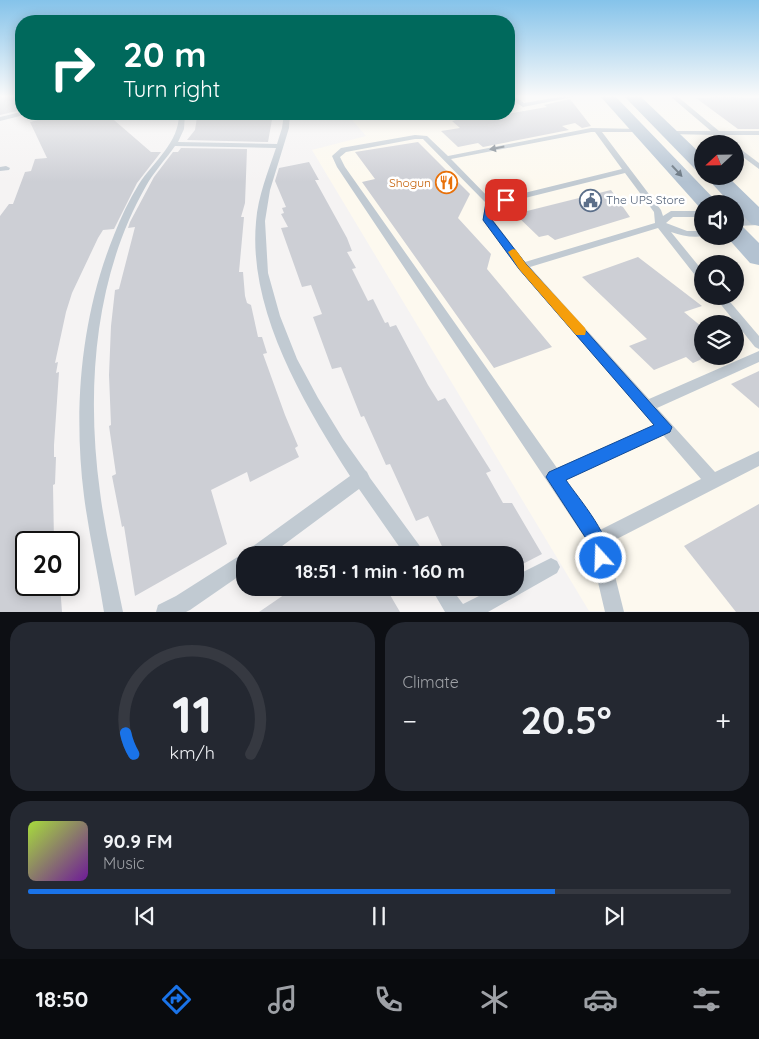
<!DOCTYPE html>
<meta charset="utf-8">
<style>
:root{--surface:#171b24;--page:#242831;--text:#f1f3f6;--muted:#9ea1a6;--line:#363941;--accent:#1a73e8}
body{margin:0;font-family:Quicksand,sans-serif;background:var(--page);color:var(--text);height:100vh;display:flex;flex-direction:column;font-size:19px;white-space:nowrap}
*{box-sizing:border-box;margin:0}
p{font-size:16px;color:var(--muted)}
.icon{flex:none;width:28px;height:28px;fill:none;stroke:currentColor;stroke-width:2;stroke-linecap:round;stroke-linejoin:round}
.map{position:relative;height:612px;overflow:hidden}
.panel{display:flex;flex-direction:column;gap:10px;padding:10px;background:#0d0f14;flex:1}
.panel>*{flex:none}
.hud{position:absolute;left:15px;top:15px;width:500px;height:105px;border-radius:20px;box-shadow:0 2px 12px #0003;background:#00695c;color:#fff;overflow:hidden}
.needle{width:32px;rotate:248deg}
.tools{position:absolute;left:694px;top:135px;display:grid;gap:10px}
.tools a{display:grid;place-items:center;width:50px;height:50px;border-radius:50%;background:var(--surface);box-shadow:0 2px 12px #0003;font-size:25px}
.speed{position:absolute;left:15px;top:531px;display:flex;gap:10px;font-size:25px;font-weight:700;text-align:center}
.speed>*{display:grid;place-content:center;width:65px;height:65px;border-radius:50%;background:var(--surface);box-shadow:0 2px 12px #0003;line-height:1}
.speed .limit{border:2px solid #111;border-radius:8px;background:#fff;color:#111}
.pin{position:absolute;display:grid;place-items:center;width:42px;height:42px;color:#fff;margin:-21px;border-radius:10px;box-shadow:0 2px 8px #0006}
.me{position:absolute;width:55px;margin:-28px;rotate:340deg;stroke-linejoin:round;filter:drop-shadow(0 0 4px #0008)}
.turn{display:flex;align-items:center;gap:18px;height:105px;padding:0 25px;font-size:22px}
.turn .icon{width:65px;height:65px;stroke-width:2.5}
.turn b{display:block;font-size:35px;line-height:42px}
.big{font-size:38px;font-weight:700;line-height:1.1}
.panel .card{flex:1;display:flex;flex-direction:column;justify-content:center;gap:8px;min-width:0;padding:0 18px;border-radius:20px;background:var(--page)}
.panel .dial{align-items:center;gap:0}
.dial svg{height:130px;overflow:visible;fill:none;stroke:var(--line);stroke-width:7;stroke-linecap:round;text-anchor:middle}
.dial text{fill:var(--text);stroke:none}
.song{display:flex;align-items:center;gap:15px}
.cover{width:60px;height:60px;border-radius:8px;background:linear-gradient(135deg,hsl(80 70% 55%),hsl(280 70% 35%))}
.played{height:5px;border-radius:2px;background:linear-gradient(90deg,var(--accent) 75%,var(--line) 75%)}
.keys{display:flex;justify-content:space-around;direction:ltr}
.heat{display:flex;justify-content:space-between;align-items:center;font-size:28px;direction:ltr}
.panel .tiles{flex:1;display:grid;gap:10px;grid-template-columns:1fr 1fr}
.card:last-child{grid-column:span 2}
.trip{position:absolute;left:236px;top:546px;width:288px;height:50px;border-radius:20px;background:var(--surface);box-shadow:0 2px 12px #0003;font-weight:700;line-height:50px;text-align:center}
.menu{display:flex;height:80px;justify-content:space-around;align-items:center;background:#090b0e;color:var(--muted)}
.menu .icon{width:35px;height:35px}
.menu .active{color:var(--accent)}
.menu b{font-size:22px;color:var(--text)}
.map>svg:first-child{display:block}
</style>
<div class="map">
<svg width="759" height="612" viewBox="0 0 759 612">
<rect width="100%" height="100%" fill="#f5f3f3"/>
<path fill="#fdf9ef" fill-rule="evenodd" d="M509,96H759V611H589L312,150L366,136L347,114H509ZM702,144H735V176H702ZM702,204H735V236H702ZM702,264H735V296H702ZM702,324H735V356H702Z"/>
<g fill="#cdcfd5">
<polygon points="0,96 21,96 21,110 0,115"/>
<polygon points="709,96 759,98 759,129 738,129 696,98 711,98"/>
<polygon points="570,99 591,126 582,128 575,123 562,126 569,130 483,147 478,143 458,147 441,131 460,128 452,121 456,120 487,115 490,117 547,107 544,105"/>
<polygon points="61,114 107,114 151,152 161,152 137,183 114,229 103,230 98,238 72,293 66,312 55,363 58,362 56,373 59,372 54,445 54,457 56,457 55,484 53,485 54,542 26,542 26,585 60,585 62,612 0,612 0,216 9,204 13,204 25,172 31,171 35,159 47,158 30,122"/>
<polygon points="273,114 268,142 187,140 195,130 197,117 201,115"/>
<polygon points="418,142 470,194 458,218 491,254 487,269 552,347 494,368 362,182 375,179 355,152"/>
<polygon points="181,148 247,149 245,203 241,217 244,217 239,272 243,272 245,296 247,303 251,305 258,337 262,337 267,353 263,354 285,415 298,446 295,448 299,457 250,482 247,472 211,490 227,544 135,596 124,526 122,527 112,476 116,474 109,426 111,425 109,375 111,326 115,290 119,289 135,227 128,228 130,222 154,177 173,152 178,152"/>
<polygon points="309,162 319,180 315,180 347,238 352,251 347,252 356,268 352,269 368,301 373,299 385,323 388,322 390,327 396,325 428,385 438,401 445,398 491,471 486,473 503,503 512,503 542,554 515,568 515,555 446,555 428,516 416,521 390,464 386,465 364,416 361,417 341,367 332,369 313,317 322,314 311,285 302,287 281,228 288,227 281,214 284,213 282,208 286,207 275,181 279,168"/>
<polygon points="611,190 630,217 555,240 548,235 539,237 515,214"/>
<polygon points="638,257 702,306 684,312 702,327 702,359 693,363 686,357 654,370 629,346 647,339 582,277"/>
<polygon points="759,371 759,408 731,384"/>
<polygon points="759,504 759,612 736,612 684,546"/>
<polygon points="294,588 386,588 400,612 259,612"/>
</g>
<g fill="none" stroke-linecap="round" stroke-linejoin="round">
<g fill="#c1cad2" fill-rule="evenodd">
<polygon points="509,96 514,96 524,103 564,96 578,96 523,107 509,98"/>
<polygon points="670,96 677,96 719,131 759,131 759,135 725,135 734,144 726,144 716,135 668,134 667,133 670,131 711,131"/>
<polygon points="21,112 21,114 25,114 24,115 0,121 0,117"/>
<path d="M179,114H185L184,129L178,142L277,144L282,128L284,114H290L289,128L270,190L265,221L268,273L280,316L297,359L318,398L343,439L365,470L367,472L370,478L422,549L425,555H405L359,489L270,555H245V572L190,610L186,612H156L158,605L176,596L239,556L247,554L249,549L350,476C304,404 248,311 256,222C258,196 268,172 276,148L175,146C165,160 154,172 146,186C94,277 86,390 100,492C105,532 115,572 123,612H104C98,573 89,535 84,496C73,409 81,316 114,235C121,217 129,200 139,184C154,161 179,143 179,114Z"/>
<path d="M591,128L641,129L642,130L639,132H602L661,210L663,216L671,211H702V217H673L666,223L687,231H702V236H705C692,238 683,236 671,232L702,270V279H698L658,228L530,267L649,399L759,351V362L657,408L715,472L759,451V466L607,544L624,612H605L589,544L337,167L332,156L341,148L415,135L427,136L448,156ZM591,132H595L622,169L492,201L451,159ZM415,139H423L485,202L483,220L519,268L654,425L557,468L345,167L340,157L346,152ZM625,173L654,212L655,223L525,262L493,220V206ZM663,435L701,479L600,530L565,480Z"/>
<polygon points="735,145 759,163 759,169 735,151"/>
<polygon points="6,166 10,168 9,170 0,171 0,167"/>
<polygon points="714,296 725,296 759,336 759,349 755,347"/>
<polygon points="551,558 557,561 560,567 557,573 488,612 445,612 431,588 451,588 463,604 495,588 515,588 515,576"/>
</g>
<polygon fill="#c1cad2" fill-rule="evenodd" points="759,215 759,225 735,226 735,216"/>
<g fill="#b3c2d1" fill-rule="evenodd">
<polygon points="600,96 615,96 719,204 702,204 701,209"/>
<polygon points="624,96 640,96 702,155 702,171 695,169"/>
<polygon points="705,176 727,176 759,207 759,226 751,224 735,207 735,204 731,204"/>
<polygon points="735,225 743,227 759,243 759,265 750,263 726,236 735,236"/>
</g>
</g>
<defs><path id="oneway-solid" d="M-6-.8H1V-3.2L6.5 0L1 3.2V.8H-6Z" transform="scale(1.25)"/></defs>
<use fill="#6e7983" href="#oneway-solid" transform="translate(497 148) rotate(169)"/>
<use fill="#64717d" href="#oneway-solid" transform="translate(677 171) rotate(47)"/>
<linearGradient id="sky" x2="0" y2="1"><stop stop-color="#85c3ea"/><stop offset="0.53" stop-color="#fafafa"/><stop offset="1" stop-color="#fafafa" stop-opacity="0"/></linearGradient>
<rect width="759" height="182" fill="url(#sky)"/>
<path fill="#1a73e8" stroke="#114b97" d="M506,197L511,200L510,202L494,206L492,220L526,264L672,427L670,432L566,480C578,498 617,542 608,564L601,566L595,564L589,543L546,477L549,472L654,425L519,269L483,220L486,203Z"/>
<polygon fill="#f59e0b" points="513,249 516,250 526,264 585,328 586,331 585,335 576,335 519,269 508,252"/>
<defs>
<symbol id="restaurant-ring" viewBox="-11 -11 22 22"><circle r="9.5" fill="#fff" stroke="#e8710a" stroke-width="1.5"/><path d="M-5-6h1v4h1v-4h1v4h1v-4h1v5L-1.5 .5V6h-2V.5L-5-1ZM5-6V6H3V1.5H1.5Q1.5-4 5-6Z" fill="#e8710a"/></symbol>
<symbol id="civic-ring" viewBox="-11 -11 22 22"><circle r="9.5" fill="#fff" stroke="#5c6f8a" stroke-width="1.5"/><path d="M-.6-6.5H3V-4.5H.6V-3L4-1V1h2V6H-6V1h2V-1L-.6-3ZM-1.2 2.5V6h2.4V2.5Z" fill="#5c6f8a"/></symbol>
</defs>
<g fill-rule="evenodd">
<use href="#restaurant-ring" x="434" y="170" width="25" height="25"/>
<use href="#civic-ring" x="578" y="188" width="25" height="25"/>
</g>
<g text-anchor="middle" stroke-width="5" stroke-linejoin="round" paint-order="stroke">
<g font-size="12" fill="#c56008" stroke="#fff" text-anchor="end">
<text x="431" y="187">Shogun</text>
</g>
<g font-size="12" fill="#4e5e75" stroke="#fff" text-anchor="start">
<text x="606" y="204">The UPS Store</text>
</g>
</g>
</svg>
<div class="tools">
<a><svg class="needle" viewBox="-14 -14 28 28"><path d="M0-13l5 13h-10z" fill="#e53935"/><path d="M0 13l5-13h-10z" fill="#9ea1a6"/></svg></a>
<a><svg class="icon" aria-label="sound" viewBox="0 0 24 24"><path d="M4 9h4l5-4v14l-5-4H4zM17 9q2 3 0 6"/></svg></a>
<a><svg class="icon" aria-label="search" viewBox="0 0 24 24"><circle cx="10" cy="10" r="6"/><path d="M15 15l6 6"/></svg></a>
<a><svg class="icon" aria-label="layers" viewBox="0 0 24 24"><path d="M12 4l9 5-9 5-9-5zM3 14l9 5 9-5"/></svg></a>
</div>
<div class="speed"><div class="limit">20</div></div>
<div class="pin" style="left:506px;top:200px;background:#d93025"><svg class="icon" aria-label="arrive" viewBox="0 0 24 24"><path d="M6 21V4h12l-3 4 3 4H6"/></svg></div>
<svg class="me" style="left:601px;top:558px" viewBox="-20 -20 40 40"><circle r="17" fill="#1a73e8" stroke="#fff" stroke-width="3"/><path d="M0-11L8 9 0 5-8 9z" fill="#fff"/></svg>
<div class="trip">18:51 · 1 min · 160 m</div>
<div class="hud">
<div class="turn"><svg class="icon" aria-label="right" viewBox="0 0 24 24"><path d="M7 20v-9h11M14 6l5 5-5 5"/></svg><div><b>20 m</b>Turn right</div></div>
</div>
</div>
<section class="panel">
<div class="tiles">
<div class="card dial"><svg viewBox="0 0 100 80">
<path d="M14 69A42 42 0 1 1 86 69"/>
<path d="M14 69A42 42 0 0 1 9 56" stroke="#1a73e8"/>
<text x="50" y="56" font-size="32" font-weight="700">11</text>
<text x="50" y="72" font-size="11">km/h</text>
</svg></div>
<div class="card"><p>Climate</p>
<div class="heat"><a>−</a><b class="big">20.5°</b><a>+</a></div>
</div>
<div class="card">
<div class="song"><i class="cover"></i><div><b>90.9 FM</b><p>Music</p></div></div>
<div class="played"></div>
<div class="keys"><svg class="icon" aria-label="previous" viewBox="0 0 24 24"><path d="M18 5L8 12l10 7zM5 5v14"/></svg><svg class="icon" aria-label="pause" viewBox="0 0 24 24"><path d="M8 5v14M16 5v14"/></svg><svg class="icon" aria-label="next" viewBox="0 0 24 24"><path d="M6 5l10 7-10 7zM19 5v14"/></svg></div>
</div>
</div>
</section>
<nav class="menu">
<b>18:50</b>
<svg class="icon active" aria-label="directions" viewBox="0 0 24 24"><path d="M12 3l9 9-9 9-9-9zM9 14v-3h6M13 9l2 2-2 2"/></svg>
<svg class="icon" aria-label="music" viewBox="0 0 24 24"><path d="M9 18V5l10-2v13"/><circle cx="6" cy="18" r="3"/><circle cx="16" cy="16" r="3"/></svg>
<svg class="icon" aria-label="phone" viewBox="0 0 24 24"><path d="M5 4h4l2 5-3 2q2 4 5 5l2-3 5 2v4C11 20 4 13 5 4z"/></svg>
<svg class="icon" aria-label="climate" viewBox="0 0 24 24"><path d="M12 3v18M4 7l16 10M4 17L20 7"/></svg>
<svg class="icon" aria-label="car" viewBox="0 0 24 24"><path d="M5 17H2v-5l4-1 3-4h7l3 4 3 1v5h-3M9 17h6M6 11h13"/><circle cx="7" cy="17" r="2"/><circle cx="17" cy="17" r="2"/></svg>
<svg class="icon" aria-label="filters" viewBox="0 0 24 24"><path d="M4 7h16M4 17h16"/><circle cx="9" cy="7" r="2"/><circle cx="15" cy="17" r="2"/></svg>
</nav>
